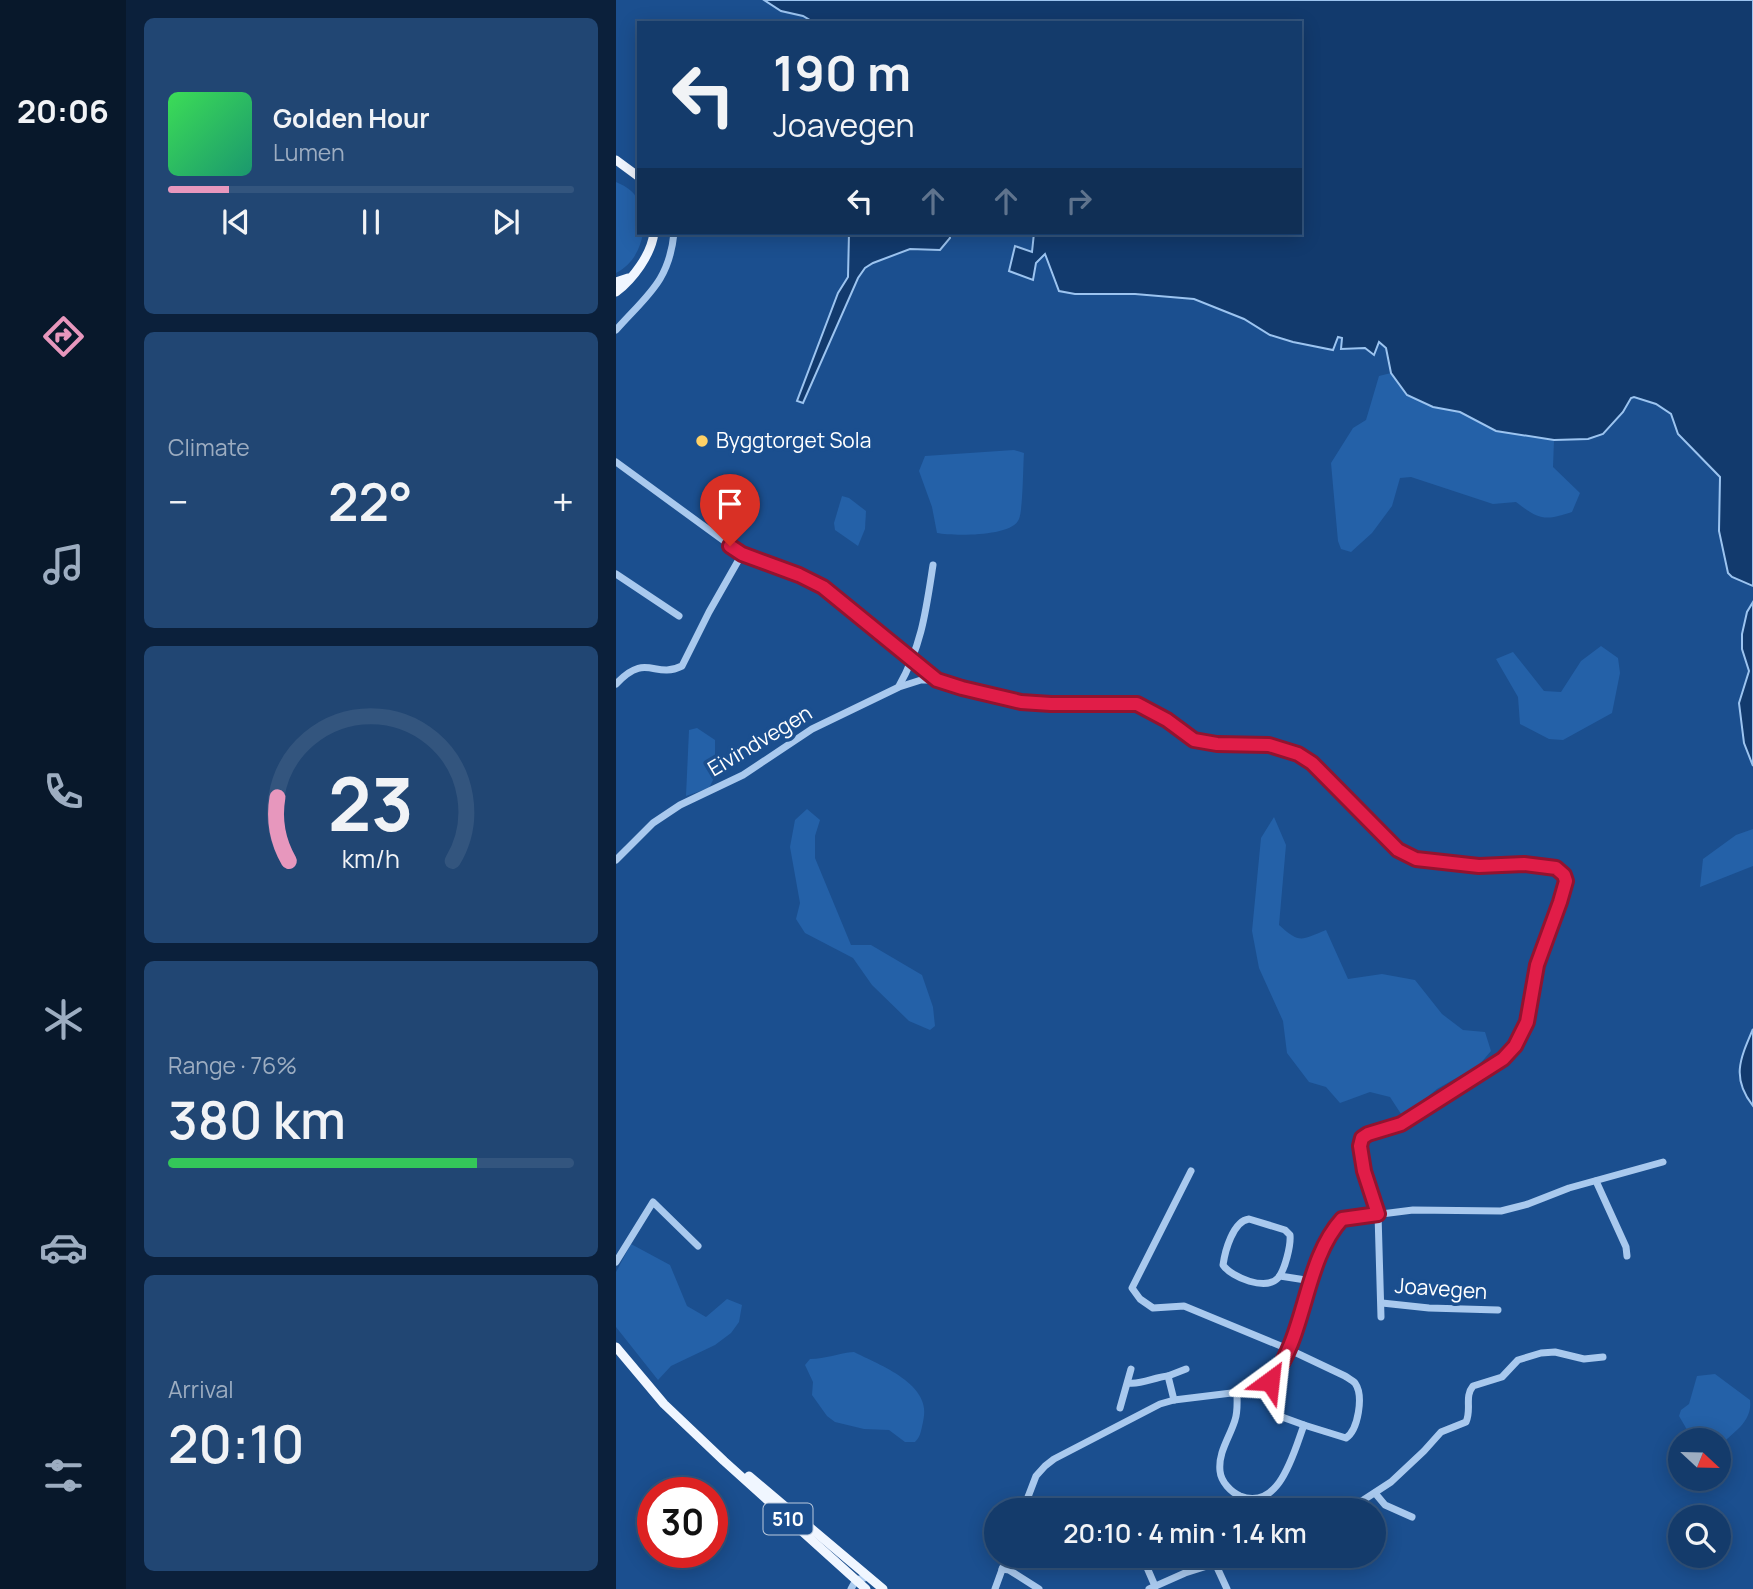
<!DOCTYPE html>
<meta charset="utf-8">
<style>
:root{--surface:#143b6b;--page:#214673;--text:#f1f3f6;--muted:#9dadc1;--line:#33557e;--accent:#e797bd}
body{margin:0;font-family:Manrope,sans-serif;background:var(--page);color:var(--text);height:100vh;display:flex;flex-direction:column;font-size:26px;white-space:nowrap}
*{box-sizing:border-box;margin:0}
p{font-size:23px;color:var(--muted)}
.icon{flex:none;width:38px;height:38px;fill:none;stroke:currentColor;stroke-width:2;stroke-linecap:round;stroke-linejoin:round}
.map{position:relative;flex:1;overflow:hidden}
.drawer{display:flex;flex-direction:column;gap:18px;padding:18px;background:#0b203b;width:490px}
.drawer>*{flex:none}
.guide{position:absolute;left:21px;top:21px;width:665px;height:214px;border-radius:0px;box-shadow:0 4px 18px #0003,0 0 0 2px var(--line);background:#143b6b;color:var(--text);overflow:hidden}
.needle{width:46px;rotate:112deg}
.controls{position:absolute;left:1052px;top:1428px;display:grid;gap:14px}
.controls a{display:grid;place-items:center;width:63px;height:63px;border-radius:50%;background:var(--surface);box-shadow:0 4px 18px #0003,0 0 0 2px var(--line);font-size:35px}
.speed{position:absolute;left:21px;top:1477px;display:flex;gap:14px;font-size:35px;font-weight:700;text-align:center}
.speed>*{display:grid;place-content:center;width:91px;height:91px;border-radius:50%;background:var(--surface);box-shadow:0 4px 18px #0003,0 0 0 2px var(--line);line-height:1}
.speed .limit{border:10px solid #d22;background:#fff;color:#111}
.pin{position:absolute;display:grid;place-items:center;width:60px;height:60px;color:#fff;margin:-72px -30px;border-radius:50% 50% 50% 0;rotate:-45deg;box-shadow:0 0 7px #0007}
.pin .icon{rotate:45deg}
.me{position:absolute;width:77px;margin:-38px;rotate:30deg;stroke-linejoin:round;filter:drop-shadow(0 0 5px #0008)}
.turn{display:flex;align-items:center;gap:24px;height:147px;padding:0 21px;font-size:32px}
.turn .icon{width:91px;height:91px;stroke-width:2.5}
.turn b{display:block;font-size:49px;line-height:60px}
.lanes{display:flex;align-items:center;height:66px;padding:0 21px;background:#0003;justify-content:center;gap:35px;direction:ltr}
.lanes .off{opacity:.35}
.big{font-size:52px;font-weight:600;line-height:1.1}
.drawer .card{flex:1;display:flex;flex-direction:column;justify-content:center;gap:10px;min-width:0;padding:0 24px;border-radius:10px;background:var(--page)}
.drawer .dial{align-items:center;gap:0}
.dial svg{height:182px;overflow:visible;fill:none;stroke:var(--line);stroke-width:7;stroke-linecap:round;text-anchor:middle}
.dial text{fill:var(--text);stroke:none}
.song{display:flex;align-items:center;gap:21px}
.cover{width:84px;height:84px;border-radius:10px;background:linear-gradient(135deg,hsl(130 70% 55%),hsl(160 70% 35%))}
.played{height:7px;border-radius:4px;background:linear-gradient(90deg,var(--accent) 15%,var(--line) 15%)}
.keys{display:flex;justify-content:space-around;direction:ltr}
.heat{display:flex;justify-content:space-between;align-items:center;font-size:38px;direction:ltr}
.charge{height:10px;border-radius:5px;background:linear-gradient(90deg,#34c759 76%,var(--line) 0)}
.trip{position:absolute;left:368px;top:1498px;width:402px;height:70px;border-radius:35px;background:var(--surface);box-shadow:0 4px 18px #0003,0 0 0 2px var(--line);font-weight:600;line-height:70px;text-align:center}
main{display:flex;flex:1;min-height:0}
.menu{display:flex;flex-direction:column;width:126px;justify-content:space-around;align-items:center;background:#08182b;color:var(--muted)}
.menu .icon{width:49px;height:49px}
.menu .active{color:var(--accent)}
.menu b{font-size:32px;color:var(--text)}
.map>svg:first-child{display:block}
</style>
<main>
<nav class="menu">
<b>20:06</b>
<svg class="icon active" aria-label="directions" viewBox="0 0 24 24"><path d="M12 3l9 9-9 9-9-9zM9 14v-3h6M13 9l2 2-2 2"/></svg>
<svg class="icon" aria-label="music" viewBox="0 0 24 24"><path d="M9 18V5l10-2v13"/><circle cx="6" cy="18" r="3"/><circle cx="16" cy="16" r="3"/></svg>
<svg class="icon" aria-label="phone" viewBox="0 0 24 24"><path d="M5 4h4l2 5-3 2q2 4 5 5l2-3 5 2v4C11 20 4 13 5 4z"/></svg>
<svg class="icon" aria-label="climate" viewBox="0 0 24 24"><path d="M12 3v18M4 7l16 10M4 17L20 7"/></svg>
<svg class="icon" aria-label="car" viewBox="0 0 24 24"><path d="M5 17H2v-5l4-1 3-4h7l3 4 3 1v5h-3M9 17h6M6 11h13"/><circle cx="7" cy="17" r="2"/><circle cx="17" cy="17" r="2"/></svg>
<svg class="icon" aria-label="filters" viewBox="0 0 24 24"><path d="M4 7h16M4 17h16"/><circle cx="9" cy="7" r="2"/><circle cx="15" cy="17" r="2"/></svg>
</nav>
<section class="drawer">
<div class="card">
<div class="song"><i class="cover"></i><div><b>Golden Hour</b><p>Lumen</p></div></div>
<div class="played"></div>
<div class="keys"><svg class="icon" aria-label="previous" viewBox="0 0 24 24"><path d="M18 5L8 12l10 7zM5 5v14"/></svg><svg class="icon" aria-label="pause" viewBox="0 0 24 24"><path d="M8 5v14M16 5v14"/></svg><svg class="icon" aria-label="next" viewBox="0 0 24 24"><path d="M6 5l10 7-10 7zM19 5v14"/></svg></div>
</div>
<div class="card"><p>Climate</p>
<div class="heat"><a>−</a><b class="big">22°</b><a>+</a></div>
</div>
<div class="card dial"><svg viewBox="0 0 100 80">
<path d="M14 69A42 42 0 1 1 86 69"/>
<path d="M14 69A42 42 0 0 1 9 41" stroke="#e797bd"/>
<text x="50" y="56" font-size="32" font-weight="700">23</text>
<text x="50" y="72" font-size="11">km/h</text>
</svg></div>
<div class="card"><p>Range · 76%</p><b class="big">380 km</b><div class="charge"></div></div>
<div class="card"><p>Arrival</p><b class="big">20:10</b></div>
</section>
<div class="map">
<svg width="1137" height="1589" viewBox="0 0 1137 1589">
<rect width="100%" height="100%" fill="#1b4f8f"/>
<g fill="#2461a8">
<path d="M0,182C28,194 23,206 23,233H27C24,250 16,265 0,273Z"/>
<path d="M775,373L791,395L817,407L844,412L880,431L938,440L937,467L964,493L956,512C929,521 923,520 900,502L877,504L795,477L784,478L776,506L756,533L735,552L725,549L722,541L715,463L737,428L750,420L763,376Z"/>
<path d="M398,450L408,453C407,466 407,510 403,519C396,537 337,536 321,533L316,507L303,471L309,456Z"/>
<polygon points="226,496 233,498 250,511 249,529 242,546 219,530 218,523"/>
<polygon points="985,646 1002,658 1004,673 996,713 947,740 933,739 904,724 902,697 880,659 897,652 928,691 945,692 965,661"/>
<polygon points="81,728 99,740 99,776 93,788 70,796 73,730"/>
<polygon points="191,809 204,820 199,836 199,858 235,945 255,945 306,975 317,1007 319,1026 314,1030 293,1021 256,985 237,958 189,933 180,919 184,903 174,847 179,820"/>
<path d="M658,817L670,845L663,925C684,944 685,940 710,930L732,979L766,974L799,980L826,1014L847,1030L869,1032L875,1051L863,1065L821,1089L787,1117L774,1097L754,1092L724,1103L710,1087L693,1082L671,1053L667,1021L643,968L636,931L645,838Z"/>
<polygon points="1137,829 1137,866 1084,887 1087,859 1120,835"/>
<polygon points="15,1244 54,1265 71,1306 90,1317 111,1299 126,1305 123,1322 115,1333 99,1345 55,1366 42,1380 0,1327 0,1272"/>
<path d="M238,1352C263,1365 318,1384 307,1422C305,1430 305,1436 299,1442H289L273,1430L248,1429L219,1422L211,1416L196,1395L197,1382L189,1365L194,1359C210,1359 222,1353 238,1352Z"/>
<path d="M1099,1374L1134,1400C1137,1423 1115,1433 1103,1447L1102,1440H1077L1063,1416L1065,1410L1073,1404L1081,1376Z"/>
</g>
<g fill="#123a6d" stroke="#9cc4f0" stroke-width="2">
<polygon points="148,0 1137,0 1137,586 1116,577 1112,573 1103,531 1104,477 1062,434 1055,414 1040,404 1018,397 1015,398 1007,412 987,434 972,439 938,440 880,431 844,412 817,407 791,395 775,373 770,348 763,342 758,355 749,348 725,349 726,338 722,337 717,350 677,342 654,335 628,319 578,299 519,294 459,294 443,291 429,254 420,263 417,280 393,271 399,246 416,252 418,233 684,233 684,23 199,23 187,16 165,11"/>
<polygon points="233,233 333,233 334,238 324,250 294,249 257,263 249,268 242,278 187,403 181,401 222,293 232,277"/>
<polygon points="1137,602 1137,766 1128,743 1123,703 1133,671 1126,649 1126,634 1131,612"/>
<path d="M1137,1029V1106C1115,1078 1124,1059 1137,1029Z"/>
</g>
<g fill="none" stroke-linecap="round" stroke-linejoin="round">
<g stroke="#a9c9ee" stroke-width="7">
<path d="M0,330C31,295 53,282 58,233"/>
<polyline points="0,462 126,554 183,575 207,587 321,680 346,688 405,702 435,704 521,704 551,721 577,740 601,744 653,745 682,754 696,763 782,850 800,859 863,867 908,864 940,868 948,875 950,881 944,902 921,965 911,1022 899,1047 886,1059 785,1124 752,1134 746,1138 744,1146 748,1171 762,1214 765,1317"/>
<polyline points="0,574 63,616"/>
<path d="M0,684C31,651 38,680 66,666L93,612L126,554"/>
<path d="M283,686C306,645 310,610 317,565"/>
<polyline points="0,860 37,823 64,805 127,775 196,729 283,687 305,680 321,680"/>
<path d="M575,1171L516,1288L524,1299L537,1308L568,1306L672,1349L729,1376C732,1378 737,1381 739,1383C748,1396 742,1430 730,1438L688,1425C678,1451 664,1512 624,1496C615,1492 605,1482 604,1471C602,1452 614,1437 619,1420C622,1411 621,1402 621,1393"/>
<polyline points="980,1181 1010,1247 1011,1256"/>
<path d="M633,1219L669,1230L674,1235C675,1245 669,1270 662,1278C650,1291 616,1278 607,1265C609,1251 617,1221 633,1219Z"/>
<polyline points="0,1262 37,1202 82,1246"/>
<polyline points="664,1276 696,1281"/>
<polyline points="766,1303 813,1308 882,1310"/>
<polyline points="552,1376 570,1369"/>
<path d="M512,1383C526,1385 538,1377 552,1376L558,1400"/>
<polyline points="504,1408 515,1369"/>
<polyline points="666,1417 688,1425"/>
<polyline points="759,1493 769,1505 796,1517"/>
<polyline points="407,1510 420,1476 429,1466 438,1459 544,1404 558,1400 632,1391 654,1381 662,1372 672,1349 710,1242 726,1219 797,1210 885,1211 912,1204 953,1188 1047,1162"/>
<path d="M732,1510L775,1482L808,1451L825,1432L850,1422C856,1409 848,1397 857,1386L886,1377L902,1360L925,1353L939,1352L968,1359L987,1357"/>
<polyline points="526,1556 539,1586"/>
<polyline points="599,1563 611,1589"/>
<polyline points="386,1569 393,1570 423,1589"/>
<polyline points="235,1589 240,1580 252,1577"/>
<polyline points="379,1589 391,1556"/>
<polyline points="533,1589 569,1573 623,1556"/>
</g>
<g stroke="#f0f6ff" stroke-width="9">
<polyline points="0,160 23,177"/>
<polyline points="0,282 12,278"/>
<path d="M0,292C17,279 35,255 38,233"/>
<polyline points="0,1347 48,1404 108,1461 250,1589"/>
<polyline points="133,1476 267,1589"/>
</g>
</g>
<g fill="none" stroke-linecap="round" stroke-linejoin="round">
<defs>
<path id="route" d="M114,546L126,554L183,575L207,587L321,680L346,688L405,702L435,704H521L551,720L578,740L601,744L653,745L682,754L696,763L782,850L800,859L863,866L908,864L940,868L948,875L950,881L944,902L921,965L911,1022L899,1046L887,1059L785,1124L752,1134L746,1138L744,1146L748,1171L762,1214L726,1219C687,1262 691,1336 654,1381"/>
</defs>
<use href="#route" stroke="#92132f" stroke-width="18"/>
<use href="#route" stroke="#e11d48" stroke-width="12"/>
</g>
<circle fill="#ffd166" stroke="#1b4f8f" stroke-width="2.5" cx="86" cy="441" r="7"/>
<g text-anchor="middle" stroke-width="7" stroke-linejoin="round" paint-order="stroke">
<rect fill="#1b4f8f" stroke="#bbcadd" stroke-width="2" x="147.5" y="1503.5" width="49" height="31" rx="5"/>
<g font-size="19" font-weight="bold" fill="#fff">
<text x="172" y="1526">510</text>
</g>
<g font-size="21" fill="#fff" stroke="#1b4f8f" text-anchor="start">
<text x="100" y="448">Byggtorget Sola</text>
</g>
<g font-size="21" fill="#fff" stroke="#1b4f8f">
<text transform="translate(144 741) rotate(-31)" y="7">Eivindvegen</text>
<text transform="translate(825 1289) rotate(4)" y="7">Joavegen</text>
</g>
</g>
</svg>
<div class="controls">
<a><svg class="needle" viewBox="-14 -14 28 28"><path d="M0-13l5 13h-10z" fill="#e53935"/><path d="M0 13l5-13h-10z" fill="#9dadc1"/></svg></a>
<a><svg class="icon" aria-label="search" viewBox="0 0 24 24"><circle cx="10" cy="10" r="6"/><path d="M15 15l6 6"/></svg></a>
</div>
<div class="speed"><div class="limit">30</div></div>
<div class="pin" style="left:114px;top:546px;background:#d93025"><svg class="icon" aria-label="arrive" viewBox="0 0 24 24"><path d="M6 21V4h12l-3 4 3 4H6"/></svg></div>
<svg class="me" style="left:654px;top:1381px" viewBox="-20 -20 40 40"><path d="M0-17L14 15 0 8-14 15z" fill="#e11d48" stroke="#fff" stroke-width="4"/></svg>
<div class="trip">20:10 · 4 min · 1.4 km</div>
<div class="guide">
<div class="turn"><svg class="icon" aria-label="left" viewBox="0 0 24 24"><path d="M17 20v-9H6M10 6l-5 5 5 5"/></svg><div><b>190 m</b>Joavegen</div></div>
<div class="lanes"><svg class="icon" aria-label="left" viewBox="0 0 24 24"><path d="M17 20v-9H6M10 6l-5 5 5 5"/></svg><svg class="icon off" aria-label="ahead" viewBox="0 0 24 24"><path d="M12 20V5M6 11l6-6 6 6"/></svg><svg class="icon off" aria-label="ahead" viewBox="0 0 24 24"><path d="M12 20V5M6 11l6-6 6 6"/></svg><svg class="icon off" aria-label="right" viewBox="0 0 24 24"><path d="M7 20v-9h11M14 6l5 5-5 5"/></svg></div>
</div>
</div>
</main>
